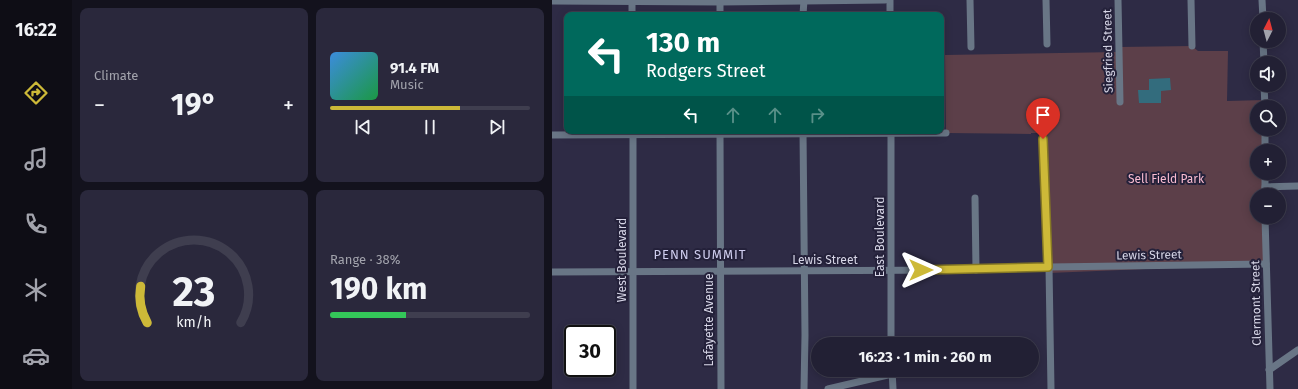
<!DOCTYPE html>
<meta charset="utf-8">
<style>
:root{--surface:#222034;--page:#2a283c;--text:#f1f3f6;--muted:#a2a3ac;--line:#3f3e4f;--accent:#cdb938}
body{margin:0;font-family:"Fira Sans",sans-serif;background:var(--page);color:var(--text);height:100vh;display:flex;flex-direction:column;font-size:15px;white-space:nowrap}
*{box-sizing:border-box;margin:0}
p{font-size:13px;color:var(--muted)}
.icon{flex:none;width:22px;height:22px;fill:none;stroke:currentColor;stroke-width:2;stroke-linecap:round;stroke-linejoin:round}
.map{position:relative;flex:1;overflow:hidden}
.details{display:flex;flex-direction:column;gap:8px;padding:8px;background:#13121d;width:480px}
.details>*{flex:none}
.banner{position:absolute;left:12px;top:12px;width:380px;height:122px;border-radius:8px;box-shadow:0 2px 10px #0003,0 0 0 1px var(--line);background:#00695c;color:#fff;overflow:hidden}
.needle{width:26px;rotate:6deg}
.buttons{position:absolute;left:698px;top:12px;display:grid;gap:8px}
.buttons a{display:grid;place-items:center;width:36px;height:36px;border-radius:50%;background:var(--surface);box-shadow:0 2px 10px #0003,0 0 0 1px var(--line);font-size:20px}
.speed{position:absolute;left:12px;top:325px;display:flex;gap:8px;font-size:20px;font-weight:700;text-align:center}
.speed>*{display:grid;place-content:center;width:52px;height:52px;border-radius:50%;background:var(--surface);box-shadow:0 2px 10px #0003,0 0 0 1px var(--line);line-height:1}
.speed .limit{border:2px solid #111;border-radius:6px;background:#fff;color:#111}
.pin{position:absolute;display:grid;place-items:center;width:34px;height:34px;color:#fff;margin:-41px -17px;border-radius:50% 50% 50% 0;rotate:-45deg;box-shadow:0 0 4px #0007}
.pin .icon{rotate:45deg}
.me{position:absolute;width:44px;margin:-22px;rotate:90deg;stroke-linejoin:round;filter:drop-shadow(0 0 3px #0008)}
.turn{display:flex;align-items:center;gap:14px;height:84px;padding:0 16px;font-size:18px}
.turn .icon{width:52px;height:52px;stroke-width:2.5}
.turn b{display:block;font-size:28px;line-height:34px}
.lanes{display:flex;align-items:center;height:38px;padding:0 16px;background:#0003;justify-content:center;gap:20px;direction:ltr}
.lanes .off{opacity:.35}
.big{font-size:30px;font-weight:700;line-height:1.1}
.details .card{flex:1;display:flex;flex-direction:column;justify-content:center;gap:6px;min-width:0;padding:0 14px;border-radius:8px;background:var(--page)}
.details .dial{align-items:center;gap:0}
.dial svg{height:104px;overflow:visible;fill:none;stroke:var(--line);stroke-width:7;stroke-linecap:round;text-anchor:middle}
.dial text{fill:var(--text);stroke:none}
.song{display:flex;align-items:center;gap:12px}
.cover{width:48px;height:48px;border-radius:6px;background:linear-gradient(135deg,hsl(210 70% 55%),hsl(140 70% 35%))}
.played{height:4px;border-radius:2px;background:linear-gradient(90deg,var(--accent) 65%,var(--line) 65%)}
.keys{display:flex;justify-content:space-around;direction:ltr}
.heat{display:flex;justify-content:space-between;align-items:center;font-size:22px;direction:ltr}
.charge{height:6px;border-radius:3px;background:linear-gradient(90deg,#34c759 38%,var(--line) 0)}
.details .tiles{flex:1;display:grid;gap:8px;grid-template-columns:repeat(2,1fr)}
.trip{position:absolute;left:259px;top:337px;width:228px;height:40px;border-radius:20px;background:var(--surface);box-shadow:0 2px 10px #0003,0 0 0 1px var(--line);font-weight:700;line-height:40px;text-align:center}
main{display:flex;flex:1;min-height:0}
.tabs{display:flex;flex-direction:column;width:72px;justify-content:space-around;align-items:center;background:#0e0d15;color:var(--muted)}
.tabs .icon{width:28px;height:28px}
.tabs .selected{color:var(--accent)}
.tabs b{font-size:18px;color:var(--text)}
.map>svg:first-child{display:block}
</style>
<main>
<nav class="tabs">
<b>16:22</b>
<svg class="icon selected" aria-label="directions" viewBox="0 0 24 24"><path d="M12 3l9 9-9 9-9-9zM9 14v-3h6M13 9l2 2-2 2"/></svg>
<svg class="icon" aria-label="music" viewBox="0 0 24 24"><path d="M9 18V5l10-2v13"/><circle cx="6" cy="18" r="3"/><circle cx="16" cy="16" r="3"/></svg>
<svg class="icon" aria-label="phone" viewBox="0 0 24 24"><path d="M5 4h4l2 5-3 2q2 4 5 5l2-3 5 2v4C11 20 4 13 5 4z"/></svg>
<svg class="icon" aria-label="climate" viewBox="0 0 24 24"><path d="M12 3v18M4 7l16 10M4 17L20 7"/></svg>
<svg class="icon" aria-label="car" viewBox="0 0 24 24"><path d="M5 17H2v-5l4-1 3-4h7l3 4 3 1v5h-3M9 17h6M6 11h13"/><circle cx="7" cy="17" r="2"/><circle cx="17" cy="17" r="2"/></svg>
</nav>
<section class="details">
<div class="tiles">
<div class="card"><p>Climate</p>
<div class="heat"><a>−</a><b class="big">19°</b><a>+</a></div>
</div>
<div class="card">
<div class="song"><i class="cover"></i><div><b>91.4 FM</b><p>Music</p></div></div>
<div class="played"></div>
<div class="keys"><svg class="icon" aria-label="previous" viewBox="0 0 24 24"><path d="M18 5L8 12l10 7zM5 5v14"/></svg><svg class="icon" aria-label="pause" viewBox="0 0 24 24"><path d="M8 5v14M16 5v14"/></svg><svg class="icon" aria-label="next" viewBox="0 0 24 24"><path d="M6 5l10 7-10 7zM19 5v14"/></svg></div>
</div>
<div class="card dial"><svg viewBox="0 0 100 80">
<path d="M14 69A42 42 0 1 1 86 69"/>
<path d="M14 69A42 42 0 0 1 9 41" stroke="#cdb938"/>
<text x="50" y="56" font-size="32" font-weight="700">23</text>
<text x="50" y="72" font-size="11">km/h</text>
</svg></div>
<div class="card"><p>Range · 38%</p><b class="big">190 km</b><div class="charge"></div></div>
</div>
</section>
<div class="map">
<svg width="746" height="389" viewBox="0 0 746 389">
<rect width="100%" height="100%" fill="#2e2b45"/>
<polygon fill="#5c3f49" points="640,46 646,51 676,51 675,101 713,100 713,107 705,107 705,129 713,129 713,151 705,151 705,173 713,173 713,195 705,195 705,217 713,217 714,264 497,273 491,133 479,133 479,134 394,133 393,55 567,52 567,47"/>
<polygon fill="#336c7d" points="618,78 619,90 609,91 609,103 587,103 586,90 597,90 597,79"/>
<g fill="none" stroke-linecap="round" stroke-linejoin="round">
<g stroke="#697686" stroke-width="7">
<polyline points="80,0 80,15"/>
<polyline points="168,0 168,15"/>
<polyline points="338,0 338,15"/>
<polyline points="418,0 419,47"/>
<polyline points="494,0 495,44"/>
<polyline points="566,0 568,102"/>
<polyline points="639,0 640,46"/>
<polyline points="710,0 711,19"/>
<polyline points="0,1 168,2 333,0"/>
<polyline points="251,15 252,0"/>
<polyline points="711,41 712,63"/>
<polyline points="712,85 713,107"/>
<polyline points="713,129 713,151"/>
<polyline points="81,131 81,389"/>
<polyline points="168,131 169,389"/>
<polyline points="251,131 253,335 252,389"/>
<polyline points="339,131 339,344"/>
<polyline points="491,133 497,267 499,389"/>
<polyline points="0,135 394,133"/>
<polyline points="713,173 713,195"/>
<polyline points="713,187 746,186"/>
<polyline points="423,198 424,270"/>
<polyline points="713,217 718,389"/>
<polyline points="0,272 398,270 497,267 714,264"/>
<polyline points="340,370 341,389"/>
<polyline points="717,370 746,350"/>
<polyline points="276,389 340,374"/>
</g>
</g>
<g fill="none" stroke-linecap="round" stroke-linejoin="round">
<defs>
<polyline id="route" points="369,270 496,267 491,139"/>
</defs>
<use href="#route" stroke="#857824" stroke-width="10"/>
<use href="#route" stroke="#cdb938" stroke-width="7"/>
</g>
<g text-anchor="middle" stroke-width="4" stroke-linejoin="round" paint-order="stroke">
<g font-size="12" fill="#d7d6e7" stroke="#24213a">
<text transform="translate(556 51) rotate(-91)" y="4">Siegfried Street</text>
<text transform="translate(328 237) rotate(-90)" y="4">East Boulevard</text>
<text transform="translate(597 255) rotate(-1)" y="4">Lewis Street</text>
<text transform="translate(70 260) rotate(-90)" y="4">West Boulevard</text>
<text x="273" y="264">Lewis Street</text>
<text transform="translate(704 303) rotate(-91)" y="4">Clermont Street</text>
<text transform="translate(157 320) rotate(-90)" y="4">Lafayette Avenue</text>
</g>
<g font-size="12" fill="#f9bbd0" stroke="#24213a">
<text x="614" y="183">Sell Field Park</text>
</g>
<g font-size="13" letter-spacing="1" fill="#cfcdee" stroke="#24213a">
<text x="148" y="259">PENN SUMMIT</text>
</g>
</g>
</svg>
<div class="buttons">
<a><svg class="needle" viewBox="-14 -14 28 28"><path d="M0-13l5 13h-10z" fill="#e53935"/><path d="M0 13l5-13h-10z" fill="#a2a3ac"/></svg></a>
<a><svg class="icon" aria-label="sound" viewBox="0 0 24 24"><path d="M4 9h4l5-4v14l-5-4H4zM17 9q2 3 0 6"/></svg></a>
<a><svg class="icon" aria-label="search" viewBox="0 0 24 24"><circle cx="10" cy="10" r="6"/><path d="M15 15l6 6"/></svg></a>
<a>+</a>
<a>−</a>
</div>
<div class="speed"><div class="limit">30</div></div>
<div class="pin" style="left:491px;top:139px;background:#d93025"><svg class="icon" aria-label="arrive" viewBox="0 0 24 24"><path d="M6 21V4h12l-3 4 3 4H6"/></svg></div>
<svg class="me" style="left:369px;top:270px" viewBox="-20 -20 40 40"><path d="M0-17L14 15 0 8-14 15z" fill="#cdb938" stroke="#fff" stroke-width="4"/></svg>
<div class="trip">16:23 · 1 min · 260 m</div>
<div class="banner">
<div class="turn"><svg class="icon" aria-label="left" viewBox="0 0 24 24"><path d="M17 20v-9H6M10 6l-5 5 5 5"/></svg><div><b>130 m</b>Rodgers Street</div></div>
<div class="lanes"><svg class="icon" aria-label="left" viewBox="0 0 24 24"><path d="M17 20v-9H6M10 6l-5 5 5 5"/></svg><svg class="icon off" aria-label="ahead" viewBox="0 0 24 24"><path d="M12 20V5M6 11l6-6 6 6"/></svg><svg class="icon off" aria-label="ahead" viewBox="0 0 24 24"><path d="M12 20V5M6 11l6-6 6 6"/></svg><svg class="icon off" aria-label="right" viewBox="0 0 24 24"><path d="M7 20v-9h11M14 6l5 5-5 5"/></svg></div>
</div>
</div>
</main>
